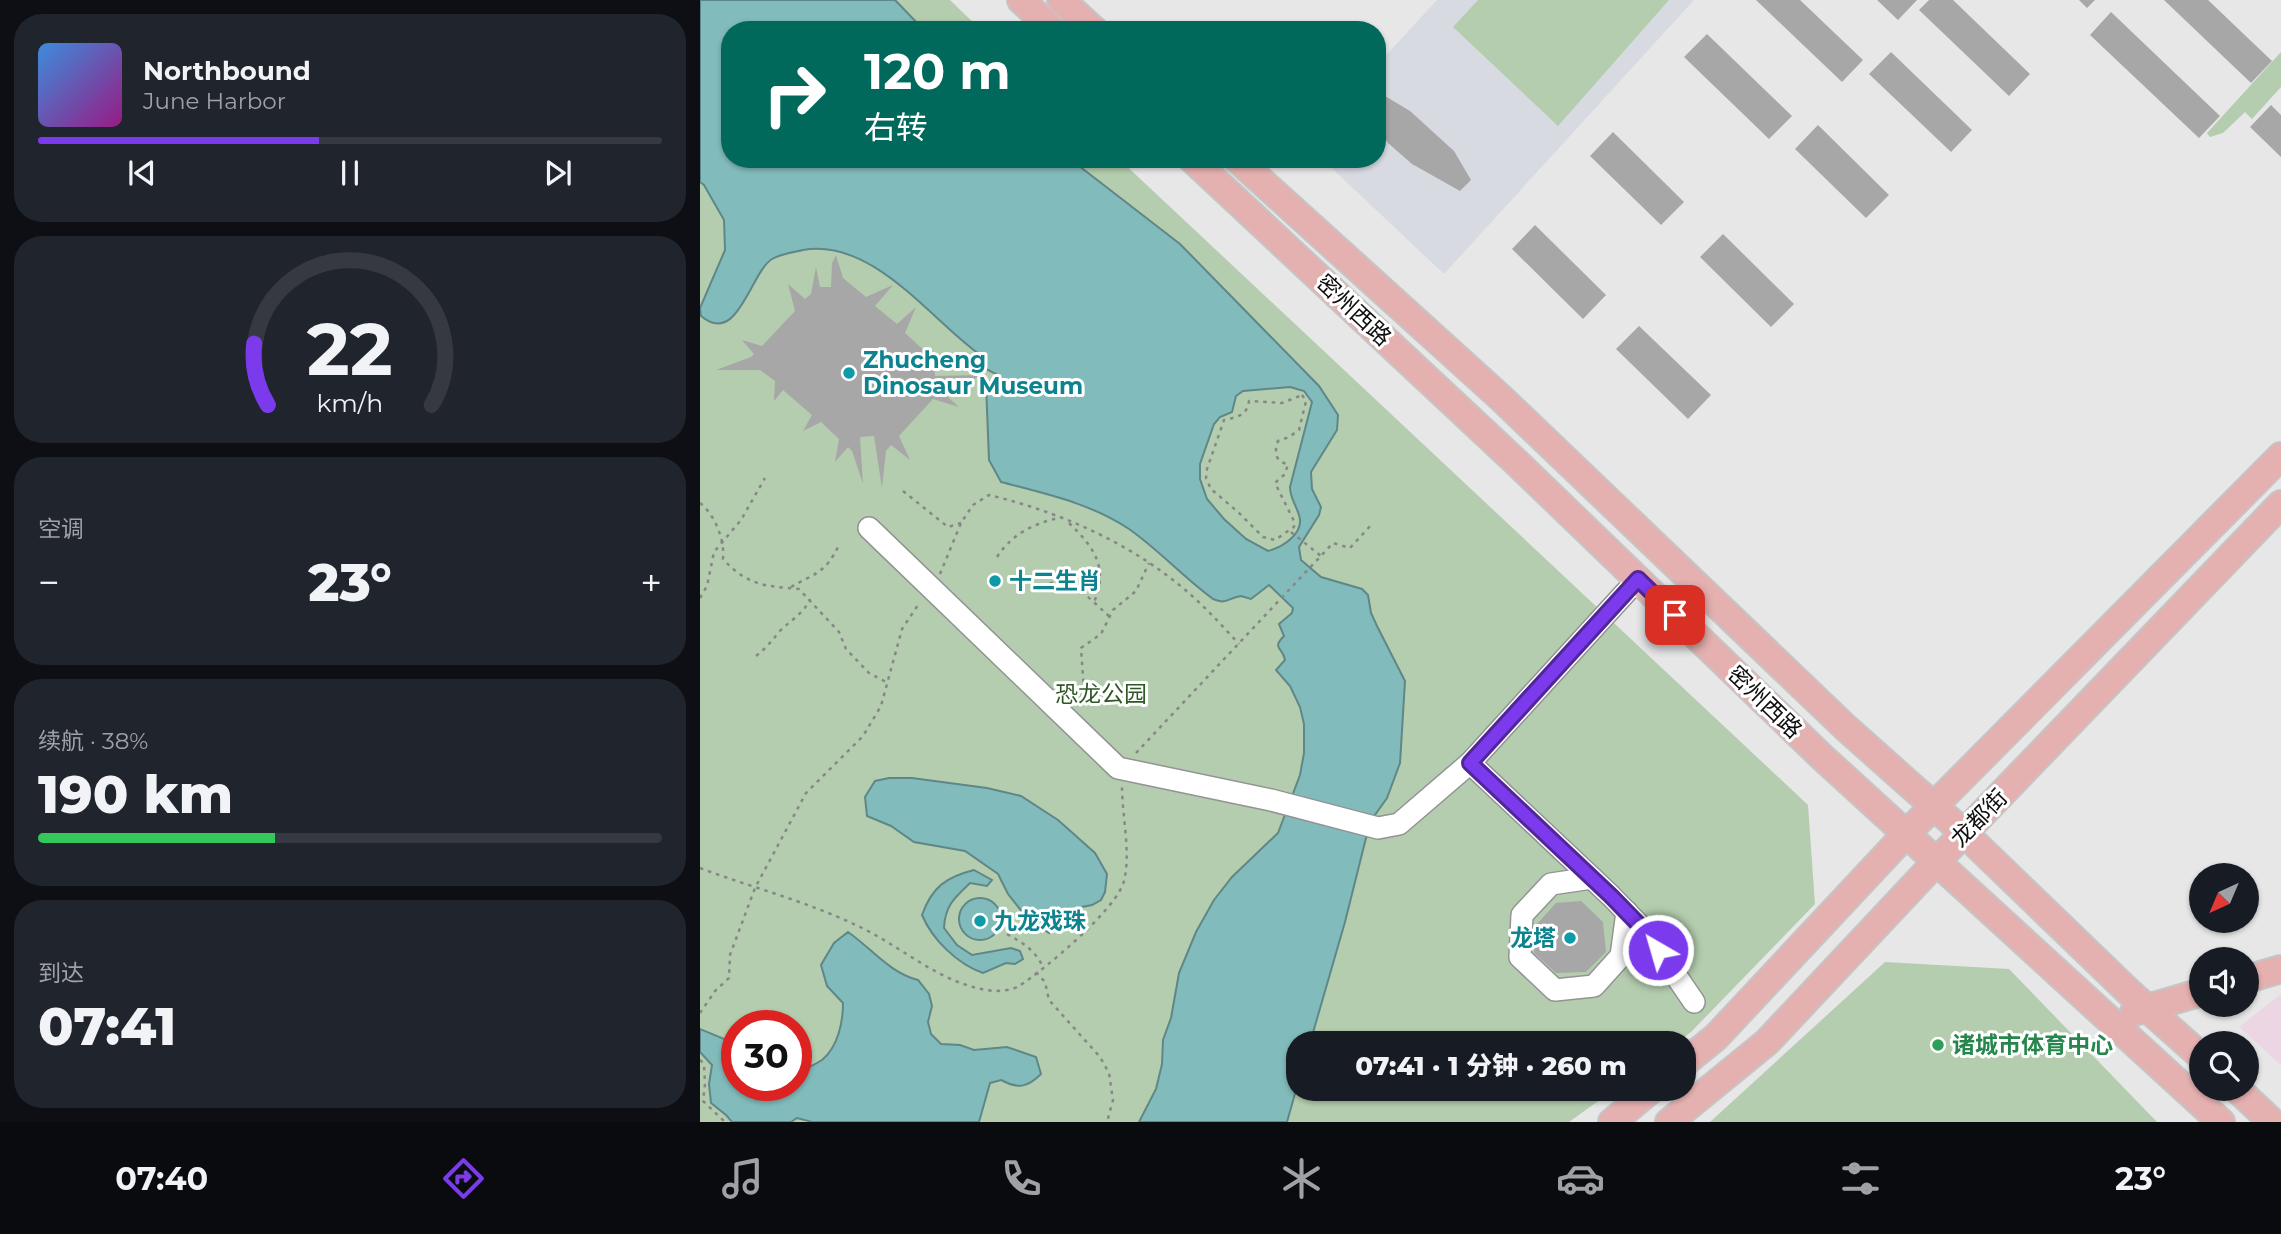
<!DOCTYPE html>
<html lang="zh">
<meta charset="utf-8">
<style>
:root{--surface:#171b24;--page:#20242c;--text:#f1f3f6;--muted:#9ea1a6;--line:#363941;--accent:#7c3aed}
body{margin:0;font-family:Montserrat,"Noto Sans SC",sans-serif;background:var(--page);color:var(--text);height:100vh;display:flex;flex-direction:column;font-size:26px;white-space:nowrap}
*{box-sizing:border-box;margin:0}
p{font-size:23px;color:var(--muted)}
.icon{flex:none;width:38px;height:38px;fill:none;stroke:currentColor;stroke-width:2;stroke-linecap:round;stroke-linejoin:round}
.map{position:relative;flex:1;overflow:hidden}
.side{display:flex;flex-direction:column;gap:14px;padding:14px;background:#0d0f14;width:700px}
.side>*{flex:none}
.banner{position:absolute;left:21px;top:21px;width:665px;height:147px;border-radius:28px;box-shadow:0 2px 5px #0004;background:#00695c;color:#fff;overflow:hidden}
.needle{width:46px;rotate:224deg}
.tools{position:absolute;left:1489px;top:863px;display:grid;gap:14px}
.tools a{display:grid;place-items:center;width:70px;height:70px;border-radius:50%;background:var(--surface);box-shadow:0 2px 5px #0004;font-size:35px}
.speed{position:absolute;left:21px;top:1010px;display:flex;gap:14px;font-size:35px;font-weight:700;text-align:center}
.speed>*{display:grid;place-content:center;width:91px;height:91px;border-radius:50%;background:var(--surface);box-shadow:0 2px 5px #0004;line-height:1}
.speed .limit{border:10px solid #d22;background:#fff;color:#111}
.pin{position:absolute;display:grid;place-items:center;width:60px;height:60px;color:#fff;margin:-30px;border-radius:14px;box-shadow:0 4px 10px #0006}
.me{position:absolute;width:77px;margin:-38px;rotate:322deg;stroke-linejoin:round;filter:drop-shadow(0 0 5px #0008)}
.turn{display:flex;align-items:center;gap:24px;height:147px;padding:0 28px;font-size:32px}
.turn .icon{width:91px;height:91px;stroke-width:2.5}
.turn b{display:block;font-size:49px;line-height:60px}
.big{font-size:52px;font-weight:800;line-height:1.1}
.side .card{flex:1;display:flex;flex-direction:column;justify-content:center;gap:10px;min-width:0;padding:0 24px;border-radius:28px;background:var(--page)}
.side .dial{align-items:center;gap:0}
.dial svg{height:182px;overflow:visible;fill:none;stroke:var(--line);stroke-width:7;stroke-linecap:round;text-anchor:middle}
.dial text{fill:var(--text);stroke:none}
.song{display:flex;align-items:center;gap:21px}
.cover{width:84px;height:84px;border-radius:10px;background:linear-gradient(135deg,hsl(210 70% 55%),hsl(310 70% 35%))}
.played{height:7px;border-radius:4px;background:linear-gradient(90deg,var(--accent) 45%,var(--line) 45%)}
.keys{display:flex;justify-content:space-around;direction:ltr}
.heat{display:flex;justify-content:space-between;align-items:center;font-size:38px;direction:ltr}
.charge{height:10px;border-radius:5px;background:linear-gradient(90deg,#34c759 38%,var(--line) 0)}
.trip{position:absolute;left:586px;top:1031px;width:410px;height:70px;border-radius:28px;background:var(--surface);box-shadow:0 2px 5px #0004;font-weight:800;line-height:70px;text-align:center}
.dock{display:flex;height:112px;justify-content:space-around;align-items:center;background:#090b0e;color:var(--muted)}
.dock .icon{width:49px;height:49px}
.dock .on{color:var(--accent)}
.dock b{font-size:32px;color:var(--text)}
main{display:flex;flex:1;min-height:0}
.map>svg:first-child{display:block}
</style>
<main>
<section class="side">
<div class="card">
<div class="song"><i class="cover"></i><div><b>Northbound</b><p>June Harbor</p></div></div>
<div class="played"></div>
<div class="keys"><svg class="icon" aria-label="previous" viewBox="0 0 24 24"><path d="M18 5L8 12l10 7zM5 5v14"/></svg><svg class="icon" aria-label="pause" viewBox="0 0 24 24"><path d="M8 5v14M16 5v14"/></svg><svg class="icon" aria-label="next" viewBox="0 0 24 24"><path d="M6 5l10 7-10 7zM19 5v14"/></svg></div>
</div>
<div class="card dial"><svg viewBox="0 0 100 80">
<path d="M14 69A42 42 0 1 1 86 69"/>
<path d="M14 69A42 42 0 0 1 8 42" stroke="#7c3aed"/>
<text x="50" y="56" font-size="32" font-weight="700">22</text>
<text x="50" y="72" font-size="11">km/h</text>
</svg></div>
<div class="card"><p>空调</p>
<div class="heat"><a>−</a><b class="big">23°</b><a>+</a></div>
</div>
<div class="card"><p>续航 · 38%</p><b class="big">190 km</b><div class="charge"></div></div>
<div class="card"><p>到达</p><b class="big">07:41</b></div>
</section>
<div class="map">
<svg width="1581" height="1122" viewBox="0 0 1581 1122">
<rect width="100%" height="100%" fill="#e7e7e8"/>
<polygon fill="#d8dae2" points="737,0 994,0 744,274 622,159 677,159 677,65"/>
<polygon fill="#ecd6e4" points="1581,994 1581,1065 1539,1027"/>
<g fill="#b4cdae" fill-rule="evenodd">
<path d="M0,0H250L281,30H30V159H419L1108,805L1115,904L991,1032L976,1043H598V1088L915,1089L869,1122H0ZM37,1026H96V1085H37Z"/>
<polygon points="778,0 969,0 858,126 753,27"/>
<polygon points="1581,52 1581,87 1552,119 1545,112 1523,133 1510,137 1507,133"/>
<polygon points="1185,962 1309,969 1457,1122 1010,1122"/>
</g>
<g fill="#82bbbb" stroke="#608787" stroke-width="2" fill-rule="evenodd">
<path d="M0,0H195L224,30H30V159H370L480,244L619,386L638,415L637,430L611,472L612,489L621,507L619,515L599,547L601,560L621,577L662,589L668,595L671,613L677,626L705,681L700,763L687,798L670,822L645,922L610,1043H598V1083L587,1122H439L456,1089L462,1064L463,1040L471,1018L479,973L496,932L514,900L532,877L578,833L600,775L604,753V724L600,707L590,686L576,670L585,660C583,647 571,649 584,636L579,624L592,613L593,608L569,585L551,599L541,596C527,598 527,605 513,599C483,577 459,550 429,529C390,503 346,494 301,482L289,460L286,384L295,378L296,374L282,367L283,360L279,354C230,319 173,238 103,250C95,252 80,254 72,259C50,273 38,347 1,316L0,308L25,250L24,220L4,185L0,182ZM590,387L604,391L612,402L590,487C590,498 596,505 599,515C605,533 583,547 568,551L546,539L524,519L507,499L500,479V464L514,424L520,417L532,412L536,396L543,391Z"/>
<polygon points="189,778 212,778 287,788 321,796 358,820 395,853 407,874 405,892 401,900 392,905 382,907 349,933 327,918 308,894 298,874 265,851 214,842 191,826 167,816 165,797 175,781"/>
<path d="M274,870L292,880L287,886L270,883C254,898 245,906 244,928L257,945L272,955L311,948L320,951L323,959L315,964L306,963L283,973C257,964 232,939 222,915C232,887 246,877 274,870Z"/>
<circle cx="280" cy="919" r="21"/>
<path d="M148,932C171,948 190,973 218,980L229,994L232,1006L228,1022L231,1034L241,1044L260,1045L274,1050L307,1047L336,1057L341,1074C327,1088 318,1089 301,1080L290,1083L279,1122H112L97,1118L91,1122H32L26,1115L11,1103L9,1084L12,1065L0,1052V1029L29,1041L37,1060V1085H96V1073C104,1069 115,1065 122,1060C138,1047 143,1022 143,1003L127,986L121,965L134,943Z"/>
</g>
<g fill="#a8a7a7">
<polygon points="1056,0 1100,0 1163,60 1142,82"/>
<polygon points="1177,0 1217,0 1198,20"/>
<polygon points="1229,0 1253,0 1330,74 1309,96 1219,10"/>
<polygon points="1379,0 1395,0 1387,8"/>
<polygon points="1464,0 1508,0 1572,61 1551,83"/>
<polygon points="1411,12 1520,116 1499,138 1390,35"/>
<polygon points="1007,34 1092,116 1069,139 984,57"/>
<polygon points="1191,52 1272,130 1251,152 1169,74"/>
<polygon points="680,93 710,111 754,151 771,180 760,191 712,164 688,143 677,124 677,96"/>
<polygon points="1571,105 1581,115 1581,157 1550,127"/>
<polygon points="1118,125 1189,195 1166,218 1095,149"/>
<polygon points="913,132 984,202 961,225 890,156"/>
<polygon points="835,225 906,295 883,319 812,249"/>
<polygon points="1023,234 1094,304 1071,327 1000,257"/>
<polygon points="136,255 143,278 166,297 193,285 175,306 197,324 216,307 205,333 228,354 267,356 234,363 235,376 279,375 272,381 245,387 241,391 259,407 233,399 199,436 210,460 191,445 186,451 182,488 174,436 160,437 163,484 152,451 148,447 135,462 139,439 121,422 103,431 112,415 83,390 74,401 75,381 60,370 16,370 51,357 54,354 42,340 62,346 95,311 88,284 105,299 111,294 116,267 120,287 131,287 132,263"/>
<polygon points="939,326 1011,395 988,419 916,349"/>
<polygon points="881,901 903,922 906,952 886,972 856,973 834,953 836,925 856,903"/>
</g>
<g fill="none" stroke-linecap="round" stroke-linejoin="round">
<defs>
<g id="minor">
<polyline points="169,528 418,768 571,800 678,828 699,824 770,763 938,579"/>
<polyline points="770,763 911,896 946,932 994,1002"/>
<polyline points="892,878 851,884 822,915 820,957 855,990 894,986 921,956 927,912"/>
</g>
<g id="major">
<polyline points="321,0 353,30"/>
<polyline points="361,0 394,30"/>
<polyline points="492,159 816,462 1122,757 1521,1122"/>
<polyline points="537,159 801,398 1146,728 1264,833 1430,993 1502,1057"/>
<polyline points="1547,979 1581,969"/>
<polyline points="1434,1012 1502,992"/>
<polyline points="984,1063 1016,1037 1207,833 1581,456"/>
<polyline points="1536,1088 1572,1122"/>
<polyline points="912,1122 953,1088"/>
<polyline points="969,1122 1067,1042 1237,861 1581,504"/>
</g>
</defs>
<use href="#minor" stroke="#939394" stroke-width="24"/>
<use href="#major" stroke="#c5c5c5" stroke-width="30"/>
<g stroke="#878788" stroke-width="2.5" stroke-dasharray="3.5 5" stroke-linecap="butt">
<path d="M602,395L606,401L599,430L589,437L578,441C574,452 575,462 588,464L585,474L575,483L594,521V527L575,540L563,537L538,512L511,489L506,478L507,469L524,420C537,417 547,416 549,401L582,403Z"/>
<polyline points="203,491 248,527 261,523"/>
<path d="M0,503C15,515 25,540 23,559C48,586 65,586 99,589L139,632L146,649L169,673L188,683"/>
<path d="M369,523C394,547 409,568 394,602"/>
<polyline points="591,532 621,556"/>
<path d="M297,557C312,534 333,524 358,518"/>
<path d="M240,574L261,523L273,505L289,495C352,510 417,537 469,577C495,596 517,620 539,644"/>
<path d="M91,587C115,573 125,574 139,545"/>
<path d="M333,588C369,572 384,594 410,617"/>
<polyline points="0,598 7,586 14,552 41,520 65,478"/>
<path d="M56,656C66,648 71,642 79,632C90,620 103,615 110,599"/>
<polyline points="377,706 384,691 381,648 401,634 413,610 436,591 449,563"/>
<polyline points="436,753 633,543 650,548 673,523"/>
<path d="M0,868C53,888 109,902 160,927C204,948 243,986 294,991C301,991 313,990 319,986C344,970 417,909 424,881C431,852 422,816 422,786"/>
<path d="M307,934C323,943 335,950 343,967"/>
<polyline points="336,972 345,982 349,1000 400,1057 409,1073 413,1100 407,1122"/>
<polyline points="0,1013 15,991 29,978 30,955 55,888 106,793 163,736 181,706 202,629 220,602"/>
<polyline points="0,1060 4,1064 5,1084 3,1101 25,1122"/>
</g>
<use href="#minor" stroke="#fff" stroke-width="21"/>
<use href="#major" stroke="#e5b0b0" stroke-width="26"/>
</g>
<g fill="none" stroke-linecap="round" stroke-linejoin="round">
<defs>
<polyline id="route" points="958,950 946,932 911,896 770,763 938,579 975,615"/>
</defs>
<use href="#route" stroke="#51269a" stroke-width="18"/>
<use href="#route" stroke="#7c3aed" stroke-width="12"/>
</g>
<g fill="#0f9aa8" stroke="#fff" stroke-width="2.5">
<circle cx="149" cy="373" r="7"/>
<circle cx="295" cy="581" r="7"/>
<circle cx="280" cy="921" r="7"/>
<circle cx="870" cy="938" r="7"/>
</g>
<circle fill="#2e9e5b" stroke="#fff" stroke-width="2.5" cx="1238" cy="1045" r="7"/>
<g text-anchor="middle" stroke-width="6" stroke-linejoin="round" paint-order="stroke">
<g font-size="23" fill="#0f0f0f" stroke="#fff">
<text transform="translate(654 310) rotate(43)" y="8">密州西路</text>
<text transform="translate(1065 702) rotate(44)" y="8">密州西路</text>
<text transform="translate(1279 818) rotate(-46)" y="8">龙都街</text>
</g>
<g font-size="23" font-weight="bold" fill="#0d838f" stroke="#fff" text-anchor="start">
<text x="163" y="368">Zhucheng<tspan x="163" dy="26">Dinosaur Museum</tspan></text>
<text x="309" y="589">十二生肖</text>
<text x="294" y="929">九龙戏珠</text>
<text x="856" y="946" text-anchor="end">龙塔</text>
</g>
<g font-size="23" fill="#2f5726" stroke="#fff">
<text x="401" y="702">恐龙公园</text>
</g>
<g font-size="23" font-weight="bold" fill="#27864d" stroke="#fff" text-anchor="start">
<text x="1252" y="1053">诸城市体育中心</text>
</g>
</g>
</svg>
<div class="tools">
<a><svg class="needle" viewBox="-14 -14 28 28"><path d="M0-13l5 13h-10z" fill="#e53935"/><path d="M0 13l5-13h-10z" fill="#9ea1a6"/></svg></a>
<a><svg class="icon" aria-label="sound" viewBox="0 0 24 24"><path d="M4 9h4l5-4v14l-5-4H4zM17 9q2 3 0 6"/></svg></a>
<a><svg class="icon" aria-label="search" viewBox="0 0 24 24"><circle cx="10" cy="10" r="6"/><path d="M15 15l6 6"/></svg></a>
</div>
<div class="speed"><div class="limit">30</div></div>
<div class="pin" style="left:975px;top:615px;background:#d93025"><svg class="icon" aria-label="arrive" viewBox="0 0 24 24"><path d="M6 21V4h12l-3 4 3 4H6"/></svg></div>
<svg class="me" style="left:958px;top:950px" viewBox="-20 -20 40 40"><circle r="17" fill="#7c3aed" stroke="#fff" stroke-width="3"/><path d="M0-11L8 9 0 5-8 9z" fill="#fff"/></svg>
<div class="trip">07:41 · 1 分钟 · 260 m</div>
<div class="banner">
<div class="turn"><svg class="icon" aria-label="right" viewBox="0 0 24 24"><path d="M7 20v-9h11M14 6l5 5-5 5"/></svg><div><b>120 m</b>右转</div></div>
</div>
</div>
</main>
<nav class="dock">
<b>07:40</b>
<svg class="icon on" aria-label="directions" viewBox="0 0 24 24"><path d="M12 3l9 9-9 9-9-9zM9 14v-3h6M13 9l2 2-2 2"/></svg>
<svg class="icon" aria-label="music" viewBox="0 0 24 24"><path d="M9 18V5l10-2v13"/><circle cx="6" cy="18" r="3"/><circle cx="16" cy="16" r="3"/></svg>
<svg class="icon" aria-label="phone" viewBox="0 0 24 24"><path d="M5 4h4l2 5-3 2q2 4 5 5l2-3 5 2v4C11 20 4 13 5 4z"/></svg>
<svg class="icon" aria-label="climate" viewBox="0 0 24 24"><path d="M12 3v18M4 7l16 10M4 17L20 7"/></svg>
<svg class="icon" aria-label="car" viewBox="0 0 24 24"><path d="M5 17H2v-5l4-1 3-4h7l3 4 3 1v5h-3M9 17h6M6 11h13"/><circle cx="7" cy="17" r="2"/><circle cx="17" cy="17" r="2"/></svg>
<svg class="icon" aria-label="filters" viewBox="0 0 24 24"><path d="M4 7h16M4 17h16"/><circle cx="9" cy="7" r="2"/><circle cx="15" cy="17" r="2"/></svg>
<b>23°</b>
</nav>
